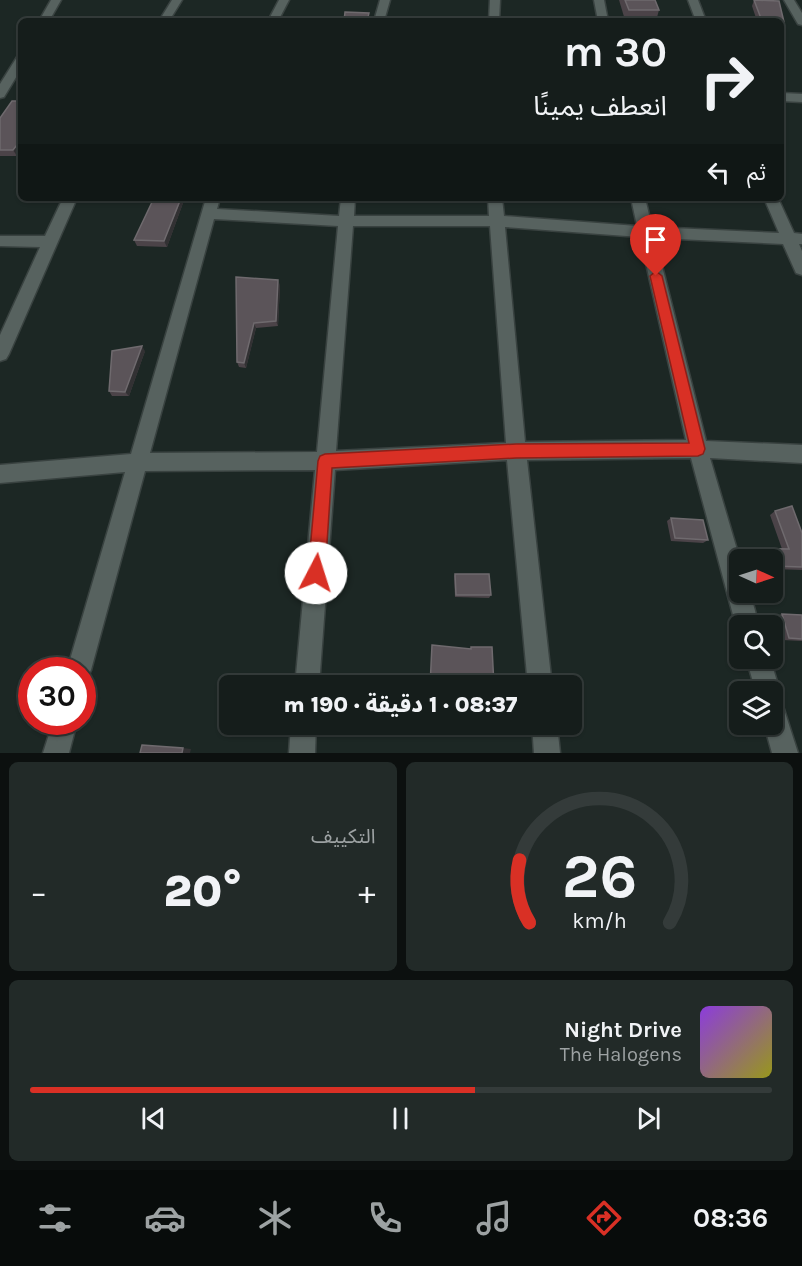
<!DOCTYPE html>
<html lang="ar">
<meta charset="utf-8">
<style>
:root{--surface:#151d1b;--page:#222a28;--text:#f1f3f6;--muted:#9da2a3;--line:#343b3a;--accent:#d93025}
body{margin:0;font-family:Karla,"Noto Sans Arabic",sans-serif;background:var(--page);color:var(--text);direction:rtl;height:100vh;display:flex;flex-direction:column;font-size:22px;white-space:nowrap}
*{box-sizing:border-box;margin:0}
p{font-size:20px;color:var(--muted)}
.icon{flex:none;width:33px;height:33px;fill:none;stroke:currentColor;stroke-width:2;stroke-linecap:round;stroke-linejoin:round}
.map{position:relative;height:753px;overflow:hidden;direction:ltr}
.drawer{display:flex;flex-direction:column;gap:9px;padding:9px;background:#0c100f;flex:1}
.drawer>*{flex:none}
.guide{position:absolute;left:18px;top:18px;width:766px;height:183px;border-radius:9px;box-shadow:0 2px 4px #0004,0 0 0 2px var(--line);direction:rtl;background:#151d1b;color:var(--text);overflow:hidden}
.needle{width:39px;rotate:93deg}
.controls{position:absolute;left:729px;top:549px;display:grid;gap:12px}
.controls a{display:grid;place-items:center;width:54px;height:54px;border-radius:9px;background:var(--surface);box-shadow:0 2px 4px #0004,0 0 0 2px var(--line);font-size:30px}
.speed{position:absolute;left:18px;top:657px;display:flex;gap:12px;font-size:30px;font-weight:700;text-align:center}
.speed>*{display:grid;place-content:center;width:78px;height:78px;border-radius:50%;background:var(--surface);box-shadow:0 2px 4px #0004,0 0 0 2px var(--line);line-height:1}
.speed .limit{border:9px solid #d22;background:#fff;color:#111}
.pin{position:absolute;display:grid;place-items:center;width:51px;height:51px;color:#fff;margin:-62px -26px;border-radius:50% 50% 50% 0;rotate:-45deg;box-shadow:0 0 6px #0007}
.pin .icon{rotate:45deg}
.me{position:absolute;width:66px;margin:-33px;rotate:5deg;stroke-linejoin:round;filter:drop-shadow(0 0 4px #0008)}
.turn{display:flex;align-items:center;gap:21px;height:126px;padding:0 18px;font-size:27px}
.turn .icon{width:78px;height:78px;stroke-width:2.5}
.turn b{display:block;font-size:42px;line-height:51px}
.then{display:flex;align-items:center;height:57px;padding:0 18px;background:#0003;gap:12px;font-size:22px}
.big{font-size:45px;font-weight:800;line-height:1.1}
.drawer .widget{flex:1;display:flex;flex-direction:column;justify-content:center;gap:9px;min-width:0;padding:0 21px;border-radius:9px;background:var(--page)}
.drawer .dial{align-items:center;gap:0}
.dial svg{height:156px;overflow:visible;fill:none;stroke:var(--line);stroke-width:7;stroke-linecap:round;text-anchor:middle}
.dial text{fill:var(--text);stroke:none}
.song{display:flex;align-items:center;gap:18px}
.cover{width:72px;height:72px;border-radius:9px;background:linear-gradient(135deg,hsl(270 70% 55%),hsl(60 70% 35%))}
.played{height:6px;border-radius:3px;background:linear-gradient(90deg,var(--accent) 60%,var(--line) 60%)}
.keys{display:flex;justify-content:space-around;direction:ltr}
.heat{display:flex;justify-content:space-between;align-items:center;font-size:33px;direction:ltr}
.drawer .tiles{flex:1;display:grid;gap:9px;grid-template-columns:1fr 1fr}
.widget:last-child{grid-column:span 2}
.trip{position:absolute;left:219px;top:675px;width:363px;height:60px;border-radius:9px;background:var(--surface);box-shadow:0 2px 4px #0004,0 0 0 2px var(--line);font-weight:800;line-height:60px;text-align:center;direction:rtl}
.tab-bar{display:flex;height:96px;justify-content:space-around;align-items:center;background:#080c0b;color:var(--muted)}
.tab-bar .icon{width:42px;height:42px}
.tab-bar .active{color:var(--accent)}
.tab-bar b{font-size:27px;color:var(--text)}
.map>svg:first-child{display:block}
</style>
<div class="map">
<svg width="802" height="753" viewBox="0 0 802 753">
<rect width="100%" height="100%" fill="#1c2724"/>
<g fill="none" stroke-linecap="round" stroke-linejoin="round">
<defs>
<g id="street">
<polygon points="51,0 61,0 49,21 39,21"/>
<polygon points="172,0 182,0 169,21 159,21"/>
<polygon points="279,0 289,0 278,21 268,21"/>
<polygon points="380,0 390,0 384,21 374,21"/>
<polygon points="490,0 500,0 499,21 489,21"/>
<polygon points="594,0 604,0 608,21 598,21"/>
<polygon points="688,0 698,0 706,21 696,21"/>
<polygon points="784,0 794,0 802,13 802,25 798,24"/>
<polygon points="21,56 21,69 4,97 0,98 0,84 17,57"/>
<polygon points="782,93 802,94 802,102 782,101"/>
<polygon points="63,198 77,198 9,354 6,359 0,361 0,335 40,247 0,246 0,236 45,236"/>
<path d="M206,198H220L217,209L339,216L341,198H355L354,216H489L488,198H502L504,216L637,226L631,198H645L652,227L779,233L764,198H778L794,233L802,234V244H799L802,251V275L796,273L783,244L655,238L706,441L802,445V463L710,458L740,560V592H750L759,626H740V633L736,626L691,458L527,460L552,686H528L507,460L335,470L319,686H295L315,470L145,471L91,670L87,678L82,681V670H67L125,472L0,483V465L131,454ZM214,219L338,226L317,452L150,453ZM353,226H490L506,443L336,451ZM505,227L640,237L686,440L525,442Z"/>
<polygon points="746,658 770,658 780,692 777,699 781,700 798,753 772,753 764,724 772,724 772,692 756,692"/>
<polygon points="53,722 77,722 69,753 43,753"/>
<polygon points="291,724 316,724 315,753 289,753"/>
<polygon points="532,724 557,724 560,753 534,753"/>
</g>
</defs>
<use href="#street" stroke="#394240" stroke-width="3"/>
<use href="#street" fill="#57625f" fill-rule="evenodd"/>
</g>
<g fill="#4b4348">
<polygon points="619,0 655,0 659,10 656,21 625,20"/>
<polygon points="754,0 784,22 782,27 782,21 757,21 752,6"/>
<polygon points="21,101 21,150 17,156 0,156 0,118"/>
<polygon points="182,198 183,203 167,247 137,246 134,240 152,205"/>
<polygon points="236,277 280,285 278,326 256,328 246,368 239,367 237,362"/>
<polygon points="145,351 129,396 112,396 109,391"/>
<polygon points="775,511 802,533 802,570 772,569 772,560 741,560 740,551 745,548 782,549 770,515"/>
<polygon points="671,518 708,540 703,543 671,541 667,521"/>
<polygon points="455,574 491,595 489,598 455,597 454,576"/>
<polygon points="782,614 802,615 802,641 782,640 776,616"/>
</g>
<g fill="#323133">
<polygon points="21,140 21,150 17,156 13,150"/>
<polygon points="182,198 183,203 167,247 164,241"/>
<polygon points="278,280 280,285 278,326 276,321"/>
<polygon points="254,323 256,328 246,368 244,363"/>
<polygon points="142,346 145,351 129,396 125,392"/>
<polygon points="183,748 191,749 190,753 182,753"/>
</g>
<g fill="#5b5459" stroke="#6f6a6e" stroke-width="1.5">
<polygon points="625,0 655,0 659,10 629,10"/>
<polygon points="754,0 779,1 784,22 782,22 782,21 762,21"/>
<polygon points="345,12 369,13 367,21 344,21"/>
<polygon points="12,101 21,101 21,140 13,150 0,150 0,118"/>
<polygon points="154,198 181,198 164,241 134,240"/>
<polygon points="236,277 278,280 276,321 254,323 244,363 237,362"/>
<polygon points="142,346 125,392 109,391 112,351"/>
<polygon points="792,506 802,533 802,567 772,566 772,560 747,560 745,548 789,549 775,511"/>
<polygon points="671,518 703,520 708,540 675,538"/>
<polygon points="455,574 489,574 491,595 456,595"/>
<polygon points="782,614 802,615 802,639 789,638"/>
<polygon points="432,645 471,649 471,647 492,647 494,686 430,686"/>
<polygon points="142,745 183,748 182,753 140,753"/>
</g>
<polygon fill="#d93025" stroke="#8d1f18" stroke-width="1.5" points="656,271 662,276 705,449 703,454 698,456 516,458 332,468 325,573 322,579 316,582 310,579 308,573 318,461 320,456 325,454 516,444 689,443 650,276"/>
</svg>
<div class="controls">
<a><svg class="needle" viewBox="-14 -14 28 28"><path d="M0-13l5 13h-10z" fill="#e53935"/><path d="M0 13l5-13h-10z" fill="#9da2a3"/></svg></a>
<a><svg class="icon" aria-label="search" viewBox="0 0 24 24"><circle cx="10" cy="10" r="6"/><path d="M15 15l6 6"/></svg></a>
<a><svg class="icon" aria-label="layers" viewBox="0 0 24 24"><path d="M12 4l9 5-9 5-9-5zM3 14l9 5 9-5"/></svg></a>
</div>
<div class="speed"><div class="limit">30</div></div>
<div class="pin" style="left:656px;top:276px;background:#d93025"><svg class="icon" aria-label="arrive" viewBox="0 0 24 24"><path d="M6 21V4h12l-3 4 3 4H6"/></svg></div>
<svg class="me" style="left:316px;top:573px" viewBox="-20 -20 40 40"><circle r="19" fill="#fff"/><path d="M0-13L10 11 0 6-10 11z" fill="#d93025"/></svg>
<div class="trip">08:37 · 1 دقيقة · 190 m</div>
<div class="guide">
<div class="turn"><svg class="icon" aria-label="right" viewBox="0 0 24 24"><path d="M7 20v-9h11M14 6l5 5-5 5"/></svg><div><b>30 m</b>انعطف يمينًا</div></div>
<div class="then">ثم<svg class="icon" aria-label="left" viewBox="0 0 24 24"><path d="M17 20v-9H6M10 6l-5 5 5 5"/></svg></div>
</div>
</div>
<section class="drawer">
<div class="tiles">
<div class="widget dial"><svg viewBox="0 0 100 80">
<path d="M14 69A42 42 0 1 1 86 69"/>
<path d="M14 69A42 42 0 0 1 9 37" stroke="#d93025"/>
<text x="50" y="56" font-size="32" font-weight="700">26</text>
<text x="50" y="72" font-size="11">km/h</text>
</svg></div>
<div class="widget"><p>التكييف</p>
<div class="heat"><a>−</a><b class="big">20°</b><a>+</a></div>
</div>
<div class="widget">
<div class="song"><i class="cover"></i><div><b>Night Drive</b><p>The Halogens</p></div></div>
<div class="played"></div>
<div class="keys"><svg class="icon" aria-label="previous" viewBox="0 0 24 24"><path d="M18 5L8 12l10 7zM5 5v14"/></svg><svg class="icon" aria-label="pause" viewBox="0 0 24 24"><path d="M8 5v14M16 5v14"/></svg><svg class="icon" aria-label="next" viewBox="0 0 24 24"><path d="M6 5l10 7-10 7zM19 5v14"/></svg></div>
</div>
</div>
</section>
<nav class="tab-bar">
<b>08:36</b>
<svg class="icon active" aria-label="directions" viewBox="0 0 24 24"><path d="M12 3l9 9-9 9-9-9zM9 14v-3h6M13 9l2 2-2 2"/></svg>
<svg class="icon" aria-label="music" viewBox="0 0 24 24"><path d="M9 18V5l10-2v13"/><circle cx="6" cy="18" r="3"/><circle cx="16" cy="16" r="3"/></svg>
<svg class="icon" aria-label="phone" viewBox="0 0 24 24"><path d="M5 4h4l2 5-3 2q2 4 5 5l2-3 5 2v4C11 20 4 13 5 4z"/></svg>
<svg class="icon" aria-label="climate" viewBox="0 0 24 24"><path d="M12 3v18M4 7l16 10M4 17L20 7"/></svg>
<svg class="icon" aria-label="car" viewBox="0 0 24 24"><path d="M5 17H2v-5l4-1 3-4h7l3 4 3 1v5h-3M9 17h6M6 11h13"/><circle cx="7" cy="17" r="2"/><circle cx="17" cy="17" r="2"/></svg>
<svg class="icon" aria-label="filters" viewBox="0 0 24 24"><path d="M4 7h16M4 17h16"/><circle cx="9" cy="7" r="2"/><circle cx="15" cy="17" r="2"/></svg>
</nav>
